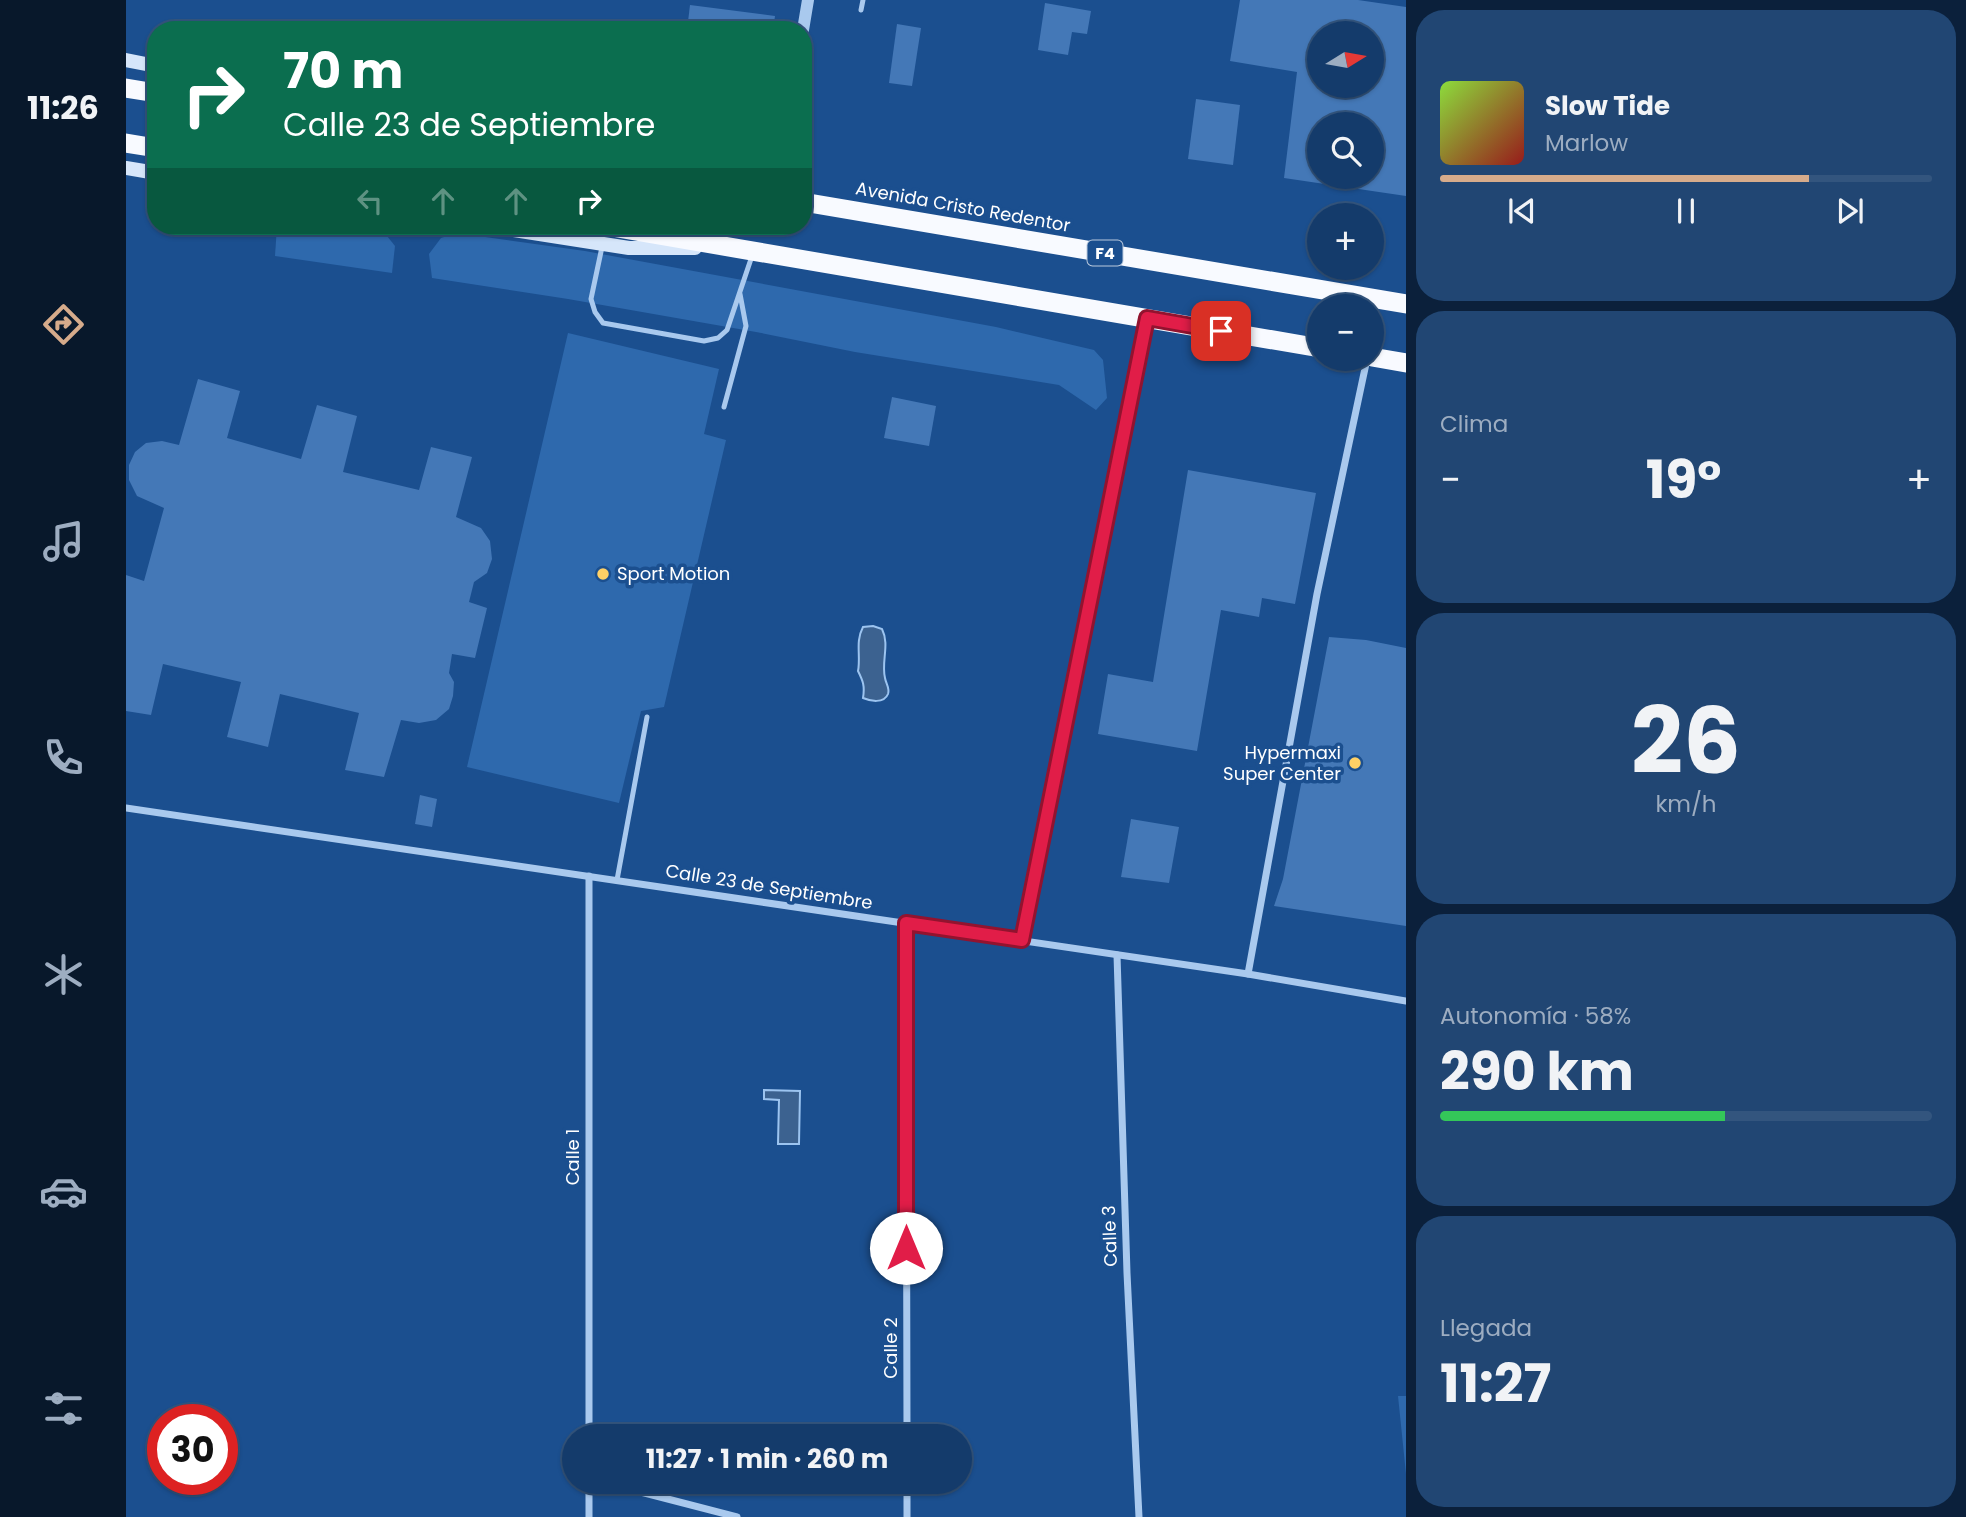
<!DOCTYPE html>
<html lang="es">
<meta charset="utf-8">
<style>
:root{--surface:#143b6b;--page:#214673;--text:#f1f3f6;--muted:#9dadc1;--line:#33557e;--accent:#d6ab8b}
body{margin:0;font-family:Poppins,sans-serif;background:var(--page);color:var(--text);height:100vh;display:flex;flex-direction:column;font-size:26px;white-space:nowrap}
*{box-sizing:border-box;margin:0}
p{font-size:23px;color:var(--muted)}
.icon{flex:none;width:38px;height:38px;fill:none;stroke:currentColor;stroke-width:2;stroke-linecap:round;stroke-linejoin:round}
.map{position:relative;flex:1;overflow:hidden}
.side{display:flex;flex-direction:column;gap:10px;padding:10px;background:#0b203b;width:560px}
.side>*{flex:none}
.top-card{position:absolute;left:21px;top:21px;width:665px;height:214px;border-radius:28px;box-shadow:0 2px 5px #0004,0 0 0 2px var(--line);background:#0b6e4f;color:#fff;overflow:hidden}
.needle{width:46px;rotate:79deg}
.fabs{position:absolute;left:1181px;top:21px;display:grid;gap:14px}
.fabs a{display:grid;place-items:center;width:77px;height:77px;border-radius:50%;background:var(--surface);box-shadow:0 2px 5px #0004,0 0 0 2px var(--line);font-size:35px}
.speed{position:absolute;left:21px;top:1404px;display:flex;gap:14px;font-size:35px;font-weight:700;text-align:center}
.speed>*{display:grid;place-content:center;width:91px;height:91px;border-radius:50%;background:var(--surface);box-shadow:0 2px 5px #0004,0 0 0 2px var(--line);line-height:1}
.speed .limit{border:10px solid #d22;background:#fff;color:#111}
.pin{position:absolute;display:grid;place-items:center;width:60px;height:60px;color:#fff;margin:-30px;border-radius:14px;box-shadow:0 4px 10px #0006}
.me{position:absolute;width:77px;margin:-38px;rotate:0deg;stroke-linejoin:round;filter:drop-shadow(0 0 5px #0008)}
.turn{display:flex;align-items:center;gap:24px;height:147px;padding:0 21px;font-size:32px}
.turn .icon{width:91px;height:91px;stroke-width:2.5}
.turn b{display:block;font-size:49px;line-height:60px}
.lanes{display:flex;align-items:center;height:66px;padding:0 21px;background:#0003;justify-content:center;gap:35px;direction:ltr}
.lanes .off{opacity:.35}
.big{font-size:52px;font-weight:700;line-height:1.1}
.side .tile{flex:1;display:flex;flex-direction:column;justify-content:center;gap:10px;min-width:0;padding:0 24px;border-radius:28px;background:var(--page)}
.side .dial{align-items:center;gap:0}
.dial b{font-size:91px;line-height:1}
.song{display:flex;align-items:center;gap:21px}
.cover{width:84px;height:84px;border-radius:10px;background:linear-gradient(135deg,hsl(90 70% 55%),hsl(0 70% 35%))}
.played{height:7px;border-radius:4px;background:linear-gradient(90deg,var(--accent) 75%,var(--line) 75%)}
.keys{display:flex;justify-content:space-around;direction:ltr}
.heat{display:flex;justify-content:space-between;align-items:center;font-size:38px;direction:ltr}
.charge{height:10px;border-radius:5px;background:linear-gradient(90deg,#34c759 58%,var(--line) 0)}
.trip{position:absolute;left:436px;top:1424px;width:410px;height:70px;border-radius:35px;background:var(--surface);box-shadow:0 2px 5px #0004,0 0 0 2px var(--line);font-weight:700;line-height:70px;text-align:center}
main{display:flex;flex:1;min-height:0}
.menu{display:flex;flex-direction:column;width:126px;justify-content:space-around;align-items:center;background:#08182b;color:var(--muted)}
.menu .icon{width:49px;height:49px}
.menu .current{color:var(--accent)}
.menu b{font-size:32px;color:var(--text)}
.map>svg:first-child{display:block}
</style>
<main>
<nav class="menu">
<b>11:26</b>
<svg class="icon current" aria-label="directions" viewBox="0 0 24 24"><path d="M12 3l9 9-9 9-9-9zM9 14v-3h6M13 9l2 2-2 2"/></svg>
<svg class="icon" aria-label="music" viewBox="0 0 24 24"><path d="M9 18V5l10-2v13"/><circle cx="6" cy="18" r="3"/><circle cx="16" cy="16" r="3"/></svg>
<svg class="icon" aria-label="phone" viewBox="0 0 24 24"><path d="M5 4h4l2 5-3 2q2 4 5 5l2-3 5 2v4C11 20 4 13 5 4z"/></svg>
<svg class="icon" aria-label="climate" viewBox="0 0 24 24"><path d="M12 3v18M4 7l16 10M4 17L20 7"/></svg>
<svg class="icon" aria-label="car" viewBox="0 0 24 24"><path d="M5 17H2v-5l4-1 3-4h7l3 4 3 1v5h-3M9 17h6M6 11h13"/><circle cx="7" cy="17" r="2"/><circle cx="17" cy="17" r="2"/></svg>
<svg class="icon" aria-label="filters" viewBox="0 0 24 24"><path d="M4 7h16M4 17h16"/><circle cx="9" cy="7" r="2"/><circle cx="15" cy="17" r="2"/></svg>
</nav>
<div class="map">
<svg width="1280" height="1517" viewBox="0 0 1280 1517">
<rect width="100%" height="100%" fill="#1b4f8f"/>
<g fill="#2e69ad">
<polygon points="151,226 253,226 269,246 266,273 149,256"/>
<polygon points="331,233 459,251 870,327 968,350 977,360 981,398 970,410 933,385 729,352 630,332 442,299 306,278 303,254 315,238"/>
<polygon points="442,333 593,369 578,434 600,440 538,707 515,711 493,803 341,767"/>
<polygon points="1272,1396 1280,1396 1280,1474"/>
</g>
<g fill="#3c6290" stroke="#9cc4f0" stroke-width="2">
<path d="M747,626L756,629C764,645 755,661 759,678C760,684 764,688 762,694C758,704 744,701 737,698C739,686 737,681 732,671C735,656 729,642 737,627Z"/>
<polygon points="638,1090 674,1091 673,1144 652,1144 653,1100 638,1099"/>
</g>
<g fill="#4478b7" fill-rule="evenodd">
<path d="M1114,0H1232L1280,7V196L1158,178L1171,72L1104,61ZM1194,33H1246V86H1194ZM1194,124H1246V177H1194Z"/>
<polygon points="919,3 965,11 961,34 946,32 942,55 912,50"/>
<polygon points="564,5 649,16 647,30 561,30"/>
<polygon points="771,24 795,28 786,86 763,83"/>
<polygon points="1070,99 1114,105 1107,165 1062,159"/>
<polygon points="72,379 114,391 101,438 175,459 191,405 231,416 217,472 293,490 305,447 346,457 330,517 355,528 364,541 366,559 361,573 348,582 343,602 361,608 349,658 326,654 323,673 328,682 327,696 323,709 310,720 293,723 275,720 258,777 219,770 233,713 154,694 142,747 101,737 115,682 37,664 25,715 0,711 0,575 18,581 38,508 11,496 3,480 3,465 9,452 20,443 36,441 53,445"/>
<polygon points="766,397 810,406 803,446 758,438"/>
<polygon points="1062,470 1190,493 1169,604 1136,598 1133,617 1095,610 1071,751 972,734 982,674 1027,682"/>
<polygon points="1203,637 1240,640 1280,648 1280,926 1148,906 1157,879"/>
<polygon points="294,795 311,799 306,827 289,824"/>
<polygon points="1005,819 1053,827 1043,883 995,877"/>
</g>
<g fill="none" stroke-linecap="round" stroke-linejoin="round">
<g stroke="#a9c9ee" stroke-width="5">
<polyline points="735,10 737,0"/>
<polyline points="476,247 465,299 469,312 477,323 578,341 592,338 601,330 626,256"/>
<polyline points="598,407 620,326 614,294"/>
<polyline points="491,880 521,717"/>
</g>
<g stroke="#a9c9ee" stroke-width="7">
<polyline points="0,808 1122,974 1280,1001"/>
<polyline points="463,876 463,1437"/>
<polyline points="780,923 781,1437"/>
<polyline points="896,940 1021,320"/>
<polyline points="991,955 1001,1273 1013,1517"/>
<polyline points="1122,974 1191,594 1241,359"/>
<polyline points="463,1482 463,1517"/>
<polyline points="476,1482 611,1517"/>
<polyline points="781,1482 781,1517"/>
</g>
<polyline stroke="#a9c9ee" stroke-width="12" points="677,30 682,0"/>
<g stroke="#d6e6fa" stroke-width="14">
<polyline points="0,60 30,66"/>
<polyline points="0,168 30,173"/>
<polyline points="362,226 503,248 569,248"/>
</g>
<g stroke="#f8faff" stroke-width="19">
<polyline points="0,88 30,93"/>
<polyline points="0,143 30,148"/>
<polyline points="677,202 1280,304"/>
<polyline points="480,226 1194,348"/>
<polyline points="1246,357 1280,363"/>
</g>
</g>
<g fill="none" stroke-linecap="round" stroke-linejoin="round">
<defs>
<polyline id="route" points="780,1248 780,923 896,940 1021,318 1095,331"/>
</defs>
<use href="#route" stroke="#92132f" stroke-width="18"/>
<use href="#route" stroke="#e11d48" stroke-width="12"/>
</g>
<g fill="#ffd166" stroke="#1b4f8f" stroke-width="2.5">
<circle cx="477" cy="574" r="7"/>
<circle cx="1229" cy="763" r="7"/>
</g>
<g text-anchor="middle" stroke-width="7" stroke-linejoin="round" paint-order="stroke">
<rect fill="#1b4f8f" stroke="#bbcadd" stroke-width="2" x="961.5" y="240.5" width="35" height="25" rx="5"/>
<g font-size="16" font-weight="bold" fill="#fff">
<text x="979" y="259">F4</text>
</g>
<g font-size="18" fill="#fff" stroke="#1b4f8f">
<text transform="translate(837 207) rotate(10)" y="6">Avenida Cristo Redentor</text>
<text transform="translate(643 887) rotate(9)" y="6">Calle 23 de Septiembre</text>
<text transform="translate(447 1157) rotate(-90)" y="6">Calle 1</text>
<text transform="translate(984 1236) rotate(-92)" y="6">Calle 3</text>
<text transform="translate(765 1348) rotate(-90)" y="6">Calle 2</text>
</g>
<g font-size="18" fill="#fff" stroke="#1b4f8f" text-anchor="start">
<text x="491" y="580">Sport Motion</text>
<text x="1215" y="759" text-anchor="end">Hypermaxi<tspan x="1215" dy="21">Super Center</tspan></text>
</g>
</g>
</svg>
<div class="fabs">
<a><svg class="needle" viewBox="-14 -14 28 28"><path d="M0-13l5 13h-10z" fill="#e53935"/><path d="M0 13l5-13h-10z" fill="#9dadc1"/></svg></a>
<a><svg class="icon" aria-label="search" viewBox="0 0 24 24"><circle cx="10" cy="10" r="6"/><path d="M15 15l6 6"/></svg></a>
<a>+</a>
<a>−</a>
</div>
<div class="speed"><div class="limit">30</div></div>
<div class="pin" style="left:1095px;top:331px;background:#d93025"><svg class="icon" aria-label="arrive" viewBox="0 0 24 24"><path d="M6 21V4h12l-3 4 3 4H6"/></svg></div>
<svg class="me" style="left:780px;top:1248px" viewBox="-20 -20 40 40"><circle r="19" fill="#fff"/><path d="M0-13L10 11 0 6-10 11z" fill="#e11d48"/></svg>
<div class="trip">11:27 · 1 min · 260 m</div>
<div class="top-card">
<div class="turn"><svg class="icon" aria-label="right" viewBox="0 0 24 24"><path d="M7 20v-9h11M14 6l5 5-5 5"/></svg><div><b>70 m</b>Calle 23 de Septiembre</div></div>
<div class="lanes"><svg class="icon off" aria-label="left" viewBox="0 0 24 24"><path d="M17 20v-9H6M10 6l-5 5 5 5"/></svg><svg class="icon off" aria-label="ahead" viewBox="0 0 24 24"><path d="M12 20V5M6 11l6-6 6 6"/></svg><svg class="icon off" aria-label="ahead" viewBox="0 0 24 24"><path d="M12 20V5M6 11l6-6 6 6"/></svg><svg class="icon" aria-label="right" viewBox="0 0 24 24"><path d="M7 20v-9h11M14 6l5 5-5 5"/></svg></div>
</div>
</div>
<section class="side">
<div class="tile">
<div class="song"><i class="cover"></i><div><b>Slow Tide</b><p>Marlow</p></div></div>
<div class="played"></div>
<div class="keys"><svg class="icon" aria-label="previous" viewBox="0 0 24 24"><path d="M18 5L8 12l10 7zM5 5v14"/></svg><svg class="icon" aria-label="pause" viewBox="0 0 24 24"><path d="M8 5v14M16 5v14"/></svg><svg class="icon" aria-label="next" viewBox="0 0 24 24"><path d="M6 5l10 7-10 7zM19 5v14"/></svg></div>
</div>
<div class="tile"><p>Clima</p>
<div class="heat"><a>−</a><b class="big">19°</b><a>+</a></div>
</div>
<div class="tile dial"><b>26</b><p>km/h</p></div>
<div class="tile"><p>Autonomía · 58%</p><b class="big">290 km</b><div class="charge"></div></div>
<div class="tile"><p>Llegada</p><b class="big">11:27</b></div>
</section>
</main>
